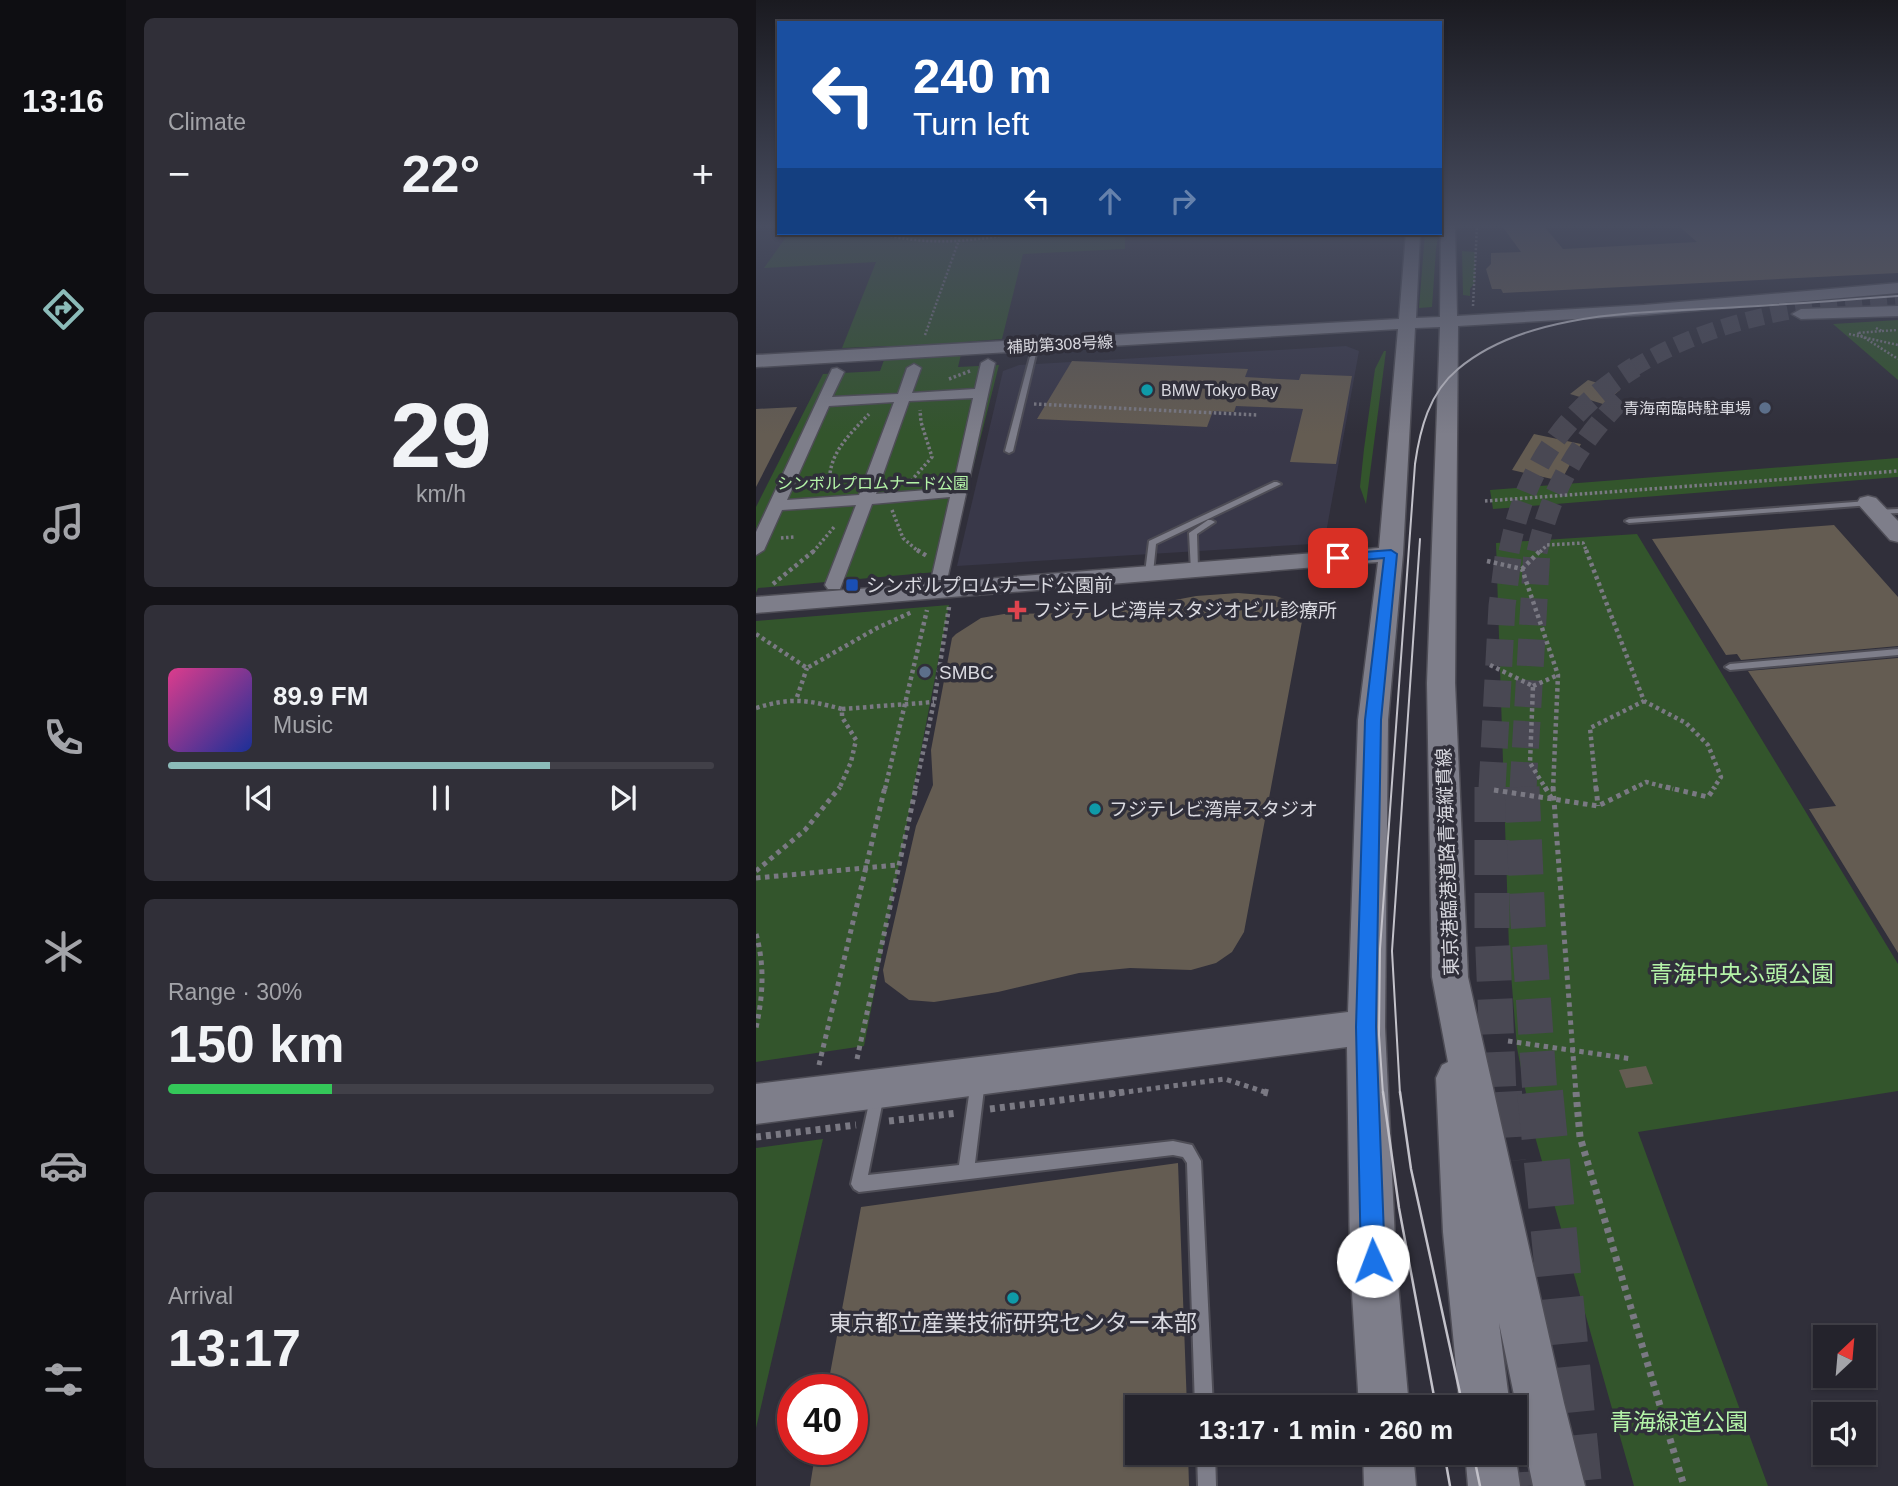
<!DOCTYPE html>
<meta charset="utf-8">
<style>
:root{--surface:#24232c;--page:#302f38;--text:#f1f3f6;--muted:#a3a4a9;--line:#414048;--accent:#8bbbb9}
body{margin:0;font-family:Helvetica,"Noto Sans JP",sans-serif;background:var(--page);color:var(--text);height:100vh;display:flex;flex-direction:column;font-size:26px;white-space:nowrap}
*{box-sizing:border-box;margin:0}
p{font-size:23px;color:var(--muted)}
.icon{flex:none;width:38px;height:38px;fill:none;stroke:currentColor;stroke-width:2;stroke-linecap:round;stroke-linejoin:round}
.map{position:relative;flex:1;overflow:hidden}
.sheet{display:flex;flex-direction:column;gap:18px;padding:18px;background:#141318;width:630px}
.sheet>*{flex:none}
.hud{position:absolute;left:21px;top:21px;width:665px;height:214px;border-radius:0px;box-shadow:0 2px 5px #0004,0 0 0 2px var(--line);background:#1a4fa0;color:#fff;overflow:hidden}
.needle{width:46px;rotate:26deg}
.tools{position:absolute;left:1057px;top:1325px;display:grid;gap:14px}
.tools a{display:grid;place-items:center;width:63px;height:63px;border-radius:0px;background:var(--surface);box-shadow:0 2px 5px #0004,0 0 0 2px var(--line);font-size:35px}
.speed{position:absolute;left:21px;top:1374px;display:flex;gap:14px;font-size:35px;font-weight:700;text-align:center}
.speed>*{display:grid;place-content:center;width:91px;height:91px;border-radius:50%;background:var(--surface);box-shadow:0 2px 5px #0004,0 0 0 2px var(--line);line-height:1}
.speed .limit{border:10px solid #d22;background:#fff;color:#111}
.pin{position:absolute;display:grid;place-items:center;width:60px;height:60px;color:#fff;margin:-30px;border-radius:14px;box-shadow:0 4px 10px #0006}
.me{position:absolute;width:77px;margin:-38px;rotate:358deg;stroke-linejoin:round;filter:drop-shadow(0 0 5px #0008)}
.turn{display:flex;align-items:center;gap:24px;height:147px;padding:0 21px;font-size:32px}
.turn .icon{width:91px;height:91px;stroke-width:2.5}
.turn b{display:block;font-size:49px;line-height:60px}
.lanes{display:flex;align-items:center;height:66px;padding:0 21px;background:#0003;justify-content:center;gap:35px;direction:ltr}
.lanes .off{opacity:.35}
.big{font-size:52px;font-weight:700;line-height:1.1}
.sheet .tile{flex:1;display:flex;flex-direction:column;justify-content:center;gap:10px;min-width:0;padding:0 24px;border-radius:10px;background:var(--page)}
.sheet .dial{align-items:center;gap:0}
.dial b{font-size:91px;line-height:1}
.song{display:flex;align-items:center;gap:21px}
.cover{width:84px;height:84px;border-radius:10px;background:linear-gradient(135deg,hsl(330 70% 55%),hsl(230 70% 35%))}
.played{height:7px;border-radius:4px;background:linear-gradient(90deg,var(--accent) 70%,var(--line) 70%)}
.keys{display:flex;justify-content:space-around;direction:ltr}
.heat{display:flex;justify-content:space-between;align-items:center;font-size:38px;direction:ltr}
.charge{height:10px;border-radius:5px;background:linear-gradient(90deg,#34c759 30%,var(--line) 0)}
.trip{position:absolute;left:369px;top:1395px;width:402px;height:70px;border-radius:0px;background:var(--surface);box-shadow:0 2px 5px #0004,0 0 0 2px var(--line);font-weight:700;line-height:70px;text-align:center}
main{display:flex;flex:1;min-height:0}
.dock{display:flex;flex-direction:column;width:126px;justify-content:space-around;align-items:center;background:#0e0e12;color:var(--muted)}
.dock .icon{width:49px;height:49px}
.dock .active{color:var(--accent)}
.dock b{font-size:32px;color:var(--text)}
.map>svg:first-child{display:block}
</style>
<main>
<nav class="dock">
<b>13:16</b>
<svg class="icon active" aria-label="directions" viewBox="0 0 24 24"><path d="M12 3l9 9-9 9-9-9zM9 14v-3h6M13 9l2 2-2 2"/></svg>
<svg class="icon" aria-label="music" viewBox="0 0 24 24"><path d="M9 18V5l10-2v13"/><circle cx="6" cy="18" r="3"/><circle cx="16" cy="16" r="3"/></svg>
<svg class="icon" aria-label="phone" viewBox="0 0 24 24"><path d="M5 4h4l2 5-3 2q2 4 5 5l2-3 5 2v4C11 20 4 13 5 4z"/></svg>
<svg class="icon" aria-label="climate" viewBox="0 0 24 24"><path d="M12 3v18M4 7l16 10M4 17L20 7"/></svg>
<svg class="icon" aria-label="car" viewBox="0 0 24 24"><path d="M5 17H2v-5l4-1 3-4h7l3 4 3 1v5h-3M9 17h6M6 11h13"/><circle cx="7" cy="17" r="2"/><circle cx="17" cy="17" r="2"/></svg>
<svg class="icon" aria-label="filters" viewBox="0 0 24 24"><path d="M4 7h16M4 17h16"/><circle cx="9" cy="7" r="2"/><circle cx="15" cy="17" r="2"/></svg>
</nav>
<section class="sheet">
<div class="tile"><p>Climate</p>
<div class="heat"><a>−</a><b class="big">22°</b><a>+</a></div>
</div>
<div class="tile dial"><b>29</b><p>km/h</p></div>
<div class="tile">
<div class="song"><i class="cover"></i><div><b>89.9 FM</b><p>Music</p></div></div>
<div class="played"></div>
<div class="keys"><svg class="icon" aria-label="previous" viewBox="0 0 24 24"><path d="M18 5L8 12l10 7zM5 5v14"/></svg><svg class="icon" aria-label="pause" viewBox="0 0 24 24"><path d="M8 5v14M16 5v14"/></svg><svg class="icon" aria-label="next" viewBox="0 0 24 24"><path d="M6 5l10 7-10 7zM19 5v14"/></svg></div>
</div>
<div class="tile"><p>Range · 30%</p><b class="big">150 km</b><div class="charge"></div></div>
<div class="tile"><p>Arrival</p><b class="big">13:17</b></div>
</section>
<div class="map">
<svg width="1142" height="1486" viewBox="0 0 1142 1486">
<rect width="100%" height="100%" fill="#302f3a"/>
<polygon fill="#393849" points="590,346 603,351 570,533 556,544 201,566 247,371 263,365"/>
<g fill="#33552c">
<polygon points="684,226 680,249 676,307 663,308 669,233 684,233"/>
<polygon points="33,233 369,233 369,249 267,254 246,339 208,342 202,367 243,365 191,571 2,588 0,593 0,507 67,374 124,371 133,346 86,348 120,262 8,268"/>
<polygon points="706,251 719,252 719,282 714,289 714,296 707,295"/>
<polygon points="1142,320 1142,380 1077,324"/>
<polygon points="628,351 630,351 610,504 604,487 608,449 619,369"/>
<polygon points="1142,458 1142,477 737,509 734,490"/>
<polygon points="881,534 1142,964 1142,1091 882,1132 1012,1486 878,1486 778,1133 761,1048 753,949 740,543"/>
<polygon points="193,605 108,1046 0,1062 0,621"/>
<polygon points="67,1139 0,1428 0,1148"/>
</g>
<g fill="#645c52">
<polygon points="746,226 788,226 807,249 941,242 923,226 1142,226 1142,273 747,293 745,289 736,289 730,269 735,264 735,253 765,252"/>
<polygon points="316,361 492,369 489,377 543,380 545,374 596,376 580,464 534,462 547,409 480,406 478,412 457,411 451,427 281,419"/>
<polygon points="832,380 864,390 847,404 814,394"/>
<polygon points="41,407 0,487 0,409"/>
<polygon points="778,434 825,444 805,481 756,470"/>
<polygon points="1078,525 1142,597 1142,646 985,660 981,654 970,655 896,539"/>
<polygon points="482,593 520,596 534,601 545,609 547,616 488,932 476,952 460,963 435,970 374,968 323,973 242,992 178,1002 153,1000 129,982 127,970 160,826 177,785 175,750 196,638 200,634 225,618 248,614 331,613 377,608 440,596"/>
<polygon points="1142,658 1142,953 1053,809 1080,806 992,671"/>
<polygon points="890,1066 897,1084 870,1088 863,1070"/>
<polygon points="422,1163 431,1407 382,1407 382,1452 432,1452 433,1486 54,1486 60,1449 96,1449 96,1390 71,1390 105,1207"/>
</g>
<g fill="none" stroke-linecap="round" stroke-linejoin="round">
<path stroke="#494853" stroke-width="17" stroke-dasharray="17 8" stroke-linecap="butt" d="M876,369C957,318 1048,306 1142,297"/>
<g stroke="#494853" stroke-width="21" stroke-dasharray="21 10" stroke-linecap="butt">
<path d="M753,552C768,471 808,411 879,367"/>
<path d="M781,552C795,488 824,439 871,394"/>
</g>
<g stroke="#494853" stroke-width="27" stroke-dasharray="27 14" stroke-linecap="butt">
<polyline points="736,789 746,606 753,550"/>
<polyline points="767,789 781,550"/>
</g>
<g stroke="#494853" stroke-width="35" stroke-dasharray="35 18" stroke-linecap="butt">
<polyline points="736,787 736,928 743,1094"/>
<polyline points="766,787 772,922 784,1094"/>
</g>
<g stroke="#494853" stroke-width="46" stroke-dasharray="46 23" stroke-linecap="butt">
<polyline points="743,1092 747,1161"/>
<polyline points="784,1092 823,1486"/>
<polyline points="765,1403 771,1486"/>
</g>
<defs>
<g id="lane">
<polygon points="275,353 280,354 257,451 253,453 249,451"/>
<polygon points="518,482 521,482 525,484 400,544 397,573 393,576 390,575 389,573 393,541"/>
<polygon points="1112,501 1116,503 1115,505 873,523 869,521 873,519"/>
<polygon points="1142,509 1142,513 1121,514 1117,512 1121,510"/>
<polygon points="452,520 455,520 459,522 441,534 442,569 438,572 435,571 433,533"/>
<polygon points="1142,649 1142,655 974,670 969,667 974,664"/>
<polygon points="222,1074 227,1076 229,1081 219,1163 417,1141 436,1145 445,1161 457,1407 439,1407 431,1163 427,1157 417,1155 103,1192 98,1189 95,1184 116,1090 121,1088 126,1090 128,1095 112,1175 203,1165 215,1081 217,1076"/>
<polygon points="441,1452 459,1452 460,1486 442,1486"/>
</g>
<path id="street" d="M232,359L239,363L191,580H179L176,576L194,497L116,504L84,589H72L69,585L100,505L26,510L8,550L0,555V532L76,369L81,368L88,372L76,397L142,394L151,368L158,364L165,368L156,393L219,389L225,363ZM217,398L197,488L120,494L153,401ZM138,402L103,495L31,500L73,406Z"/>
<g id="secondary">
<polygon points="685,226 699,226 701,316 888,305 1142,283 1142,293 888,315 702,326 699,683 712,977 808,1403 829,1486 777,1486 743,1323 754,1407 704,1407 687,1232 680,1078 686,1065 692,1062 676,977 671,683 684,327 659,328 647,554 632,720 629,1027 640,1261 653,1407 603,1407 594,1261 591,1047 0,1124 0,1084 592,1012 602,720 622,562 0,613 0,597 623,548 642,329 0,367 0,355 643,319 650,233 664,233 660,318 684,317"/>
<polygon points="1142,306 1142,316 1045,319 1036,314 1045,309"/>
<polygon points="1112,496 1120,498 1142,521 1142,542 1134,540 1101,503 1104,498"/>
<polygon points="607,1452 657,1452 660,1486 608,1486"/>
<polygon points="709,1452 759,1452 764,1486 712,1486"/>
</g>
</defs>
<use href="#lane" stroke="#4e4d56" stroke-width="4"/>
<use href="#street" stroke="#4e4d56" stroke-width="3"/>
<use href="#secondary" stroke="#4e4d56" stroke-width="3"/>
<g stroke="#7a7983" stroke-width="2.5" stroke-dasharray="2 2" stroke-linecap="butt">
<path d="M123,233C168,246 215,242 261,233"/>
<polyline points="717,306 721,226"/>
<polyline points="1120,328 1126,331 1101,333 1142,359"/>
<polyline points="1126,331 1142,330"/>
<polyline points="1093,334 1142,345"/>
<polyline points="169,335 203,240"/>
</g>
<g stroke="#7a7983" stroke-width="3.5" stroke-dasharray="2.5 2.5" stroke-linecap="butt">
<polyline points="193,379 214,371"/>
<polyline points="278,404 501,415"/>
<polyline points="155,481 176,457 165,422 164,410"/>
<path d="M74,488C70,456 92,436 113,414"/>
<polyline points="729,501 1142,471"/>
<polyline points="136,510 147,538 163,552"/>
<polyline points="25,538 38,537"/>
<polyline points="57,552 79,526"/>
<polyline points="784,552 791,545 827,543 831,552"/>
</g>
<g stroke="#7a7983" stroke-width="4.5" stroke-dasharray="3.5 3.5" stroke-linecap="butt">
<polyline points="161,550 171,556"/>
<polyline points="830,550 888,701 930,723 952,745 965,777 957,789"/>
<polyline points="731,561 766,569 802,675 797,789"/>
<polyline points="766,569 785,550"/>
<polyline points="17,584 59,550"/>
<polyline points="0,634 51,668 121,628 156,612"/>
<polyline points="734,665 777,686 774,763 790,789"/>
<polyline points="777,686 802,675"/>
<polyline points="41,697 51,668"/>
<path d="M0,708C35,697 52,700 86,709V717L100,740L95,762L83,789"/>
<polyline points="86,709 178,702"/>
<polyline points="129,789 171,610"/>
<polyline points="159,789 178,702 193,607"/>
<polyline points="840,789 834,728 888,701"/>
<polyline points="877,789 890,782 917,789"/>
</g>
<g stroke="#7a7983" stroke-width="5" stroke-dasharray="4.5 4.5" stroke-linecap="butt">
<polyline points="789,787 796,799"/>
<polyline points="797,787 820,1094"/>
<polyline points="840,787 842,806"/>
<polyline points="910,787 952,797 959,787"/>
<polyline points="738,790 842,806 880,787"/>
<polyline points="0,871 49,830 84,787"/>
<polyline points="0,878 141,865"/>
<path d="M0,934C9,966 7,996 0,1028"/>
<polyline points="752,1041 876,1059"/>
<polyline points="101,1059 160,787"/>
<polyline points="63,1065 129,787"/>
<polyline points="355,1094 469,1079 512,1093"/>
</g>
<g stroke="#7a7983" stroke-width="7" stroke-dasharray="5 5" stroke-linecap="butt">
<polyline points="508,1092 512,1093"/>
<polyline points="820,1092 824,1137 928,1486"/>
<polyline points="234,1109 369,1092"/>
<polyline points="133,1121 201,1113"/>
<polyline points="0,1137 100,1125"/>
</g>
<use href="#lane" fill="#7e7e8a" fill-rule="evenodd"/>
<use href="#street" fill="#7e7e8a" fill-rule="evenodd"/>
<use href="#secondary" fill="#7e7e8a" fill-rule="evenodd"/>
<g stroke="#c3c2ca" stroke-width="2">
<path d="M627,1094L623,1035L624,949L659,464C664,429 673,393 702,369C773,309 894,313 983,307C1036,304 1089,300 1142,296"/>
<polyline points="644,1094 636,951 664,539"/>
</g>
<g stroke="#c3c2ca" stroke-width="2.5">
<polyline points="627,1092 643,1208 680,1407"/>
<polyline points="644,1092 655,1169 707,1407"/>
<polyline points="688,1452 694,1486"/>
<polyline points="717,1452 724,1486"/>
</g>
</g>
<linearGradient id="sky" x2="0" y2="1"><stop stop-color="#1a1a20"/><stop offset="0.52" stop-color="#484d60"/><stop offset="1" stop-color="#484d60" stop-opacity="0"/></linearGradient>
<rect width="1142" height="434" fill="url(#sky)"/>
<polygon fill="#1a73e8" stroke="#114b97" stroke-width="2" points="635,550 641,554 625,720 620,1027 629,1261 625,1269 617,1273 608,1269 605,1261 600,1027 609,720 628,558 582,562 575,558 582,554"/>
<g fill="#0f9aa8" stroke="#302f3a" stroke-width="2.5">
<circle cx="391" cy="390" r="7"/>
<circle cx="339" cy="809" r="7"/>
<circle cx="257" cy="1298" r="7"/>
</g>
<g fill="#5c6f8a" stroke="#302f3a" stroke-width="2.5">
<circle cx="1009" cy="408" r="7"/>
<circle cx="169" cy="672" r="7"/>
</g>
<rect fill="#1a4fb4" stroke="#302f3a" stroke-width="2.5" x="89" y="578" width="14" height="14" rx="3.5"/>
<path fill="#e0444e" stroke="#302f3a" stroke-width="2.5" d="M257.5 599.5h7v7h7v7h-7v7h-7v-7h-7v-7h7z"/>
<g text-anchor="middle" stroke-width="7" stroke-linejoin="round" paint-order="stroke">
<g font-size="16" fill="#d9d9e0" stroke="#302f3a">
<text transform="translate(304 344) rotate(-3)" y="6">補助第308号線</text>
</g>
<g font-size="16" fill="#d9d9e0" stroke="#302f3a" text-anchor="start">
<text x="405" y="396">BMW Tokyo Bay</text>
<text x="995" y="414" text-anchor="end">青海南臨時駐車場</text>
</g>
<g font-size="16" fill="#b4f4a8" stroke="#302f3a">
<text x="117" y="489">シンボルプロムナード公園</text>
</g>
<g font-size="19" fill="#d9d9e0" stroke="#302f3a" text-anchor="start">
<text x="110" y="592">シンボルプロムナード公園前</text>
<text x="277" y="617">フジテレビ湾岸スタジオビル診療所</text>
<text x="183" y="679">SMBC</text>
<text x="353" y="816">フジテレビ湾岸スタジオ</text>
</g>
<g font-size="19" fill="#d9d9e0" stroke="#302f3a">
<text transform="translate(691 862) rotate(-92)" y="7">東京港臨港道路青海縦貫線</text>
</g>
<g font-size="23" fill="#b4f4a8" stroke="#302f3a">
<text x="986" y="982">青海中央ふ頭公園</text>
<text x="923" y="1430">青海緑道公園</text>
</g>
<g font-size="23" fill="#d9d9e0" stroke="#302f3a">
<text x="257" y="1331">東京都立産業技術研究センター本部</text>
</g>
</g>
</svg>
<div class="tools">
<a><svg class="needle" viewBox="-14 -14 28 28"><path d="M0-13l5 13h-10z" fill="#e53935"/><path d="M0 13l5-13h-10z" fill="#a3a4a9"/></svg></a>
<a><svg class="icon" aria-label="sound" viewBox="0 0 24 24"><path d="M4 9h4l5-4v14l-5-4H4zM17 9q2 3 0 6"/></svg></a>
</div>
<div class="speed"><div class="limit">40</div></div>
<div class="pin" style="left:582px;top:558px;background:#d93025"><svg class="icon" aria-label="arrive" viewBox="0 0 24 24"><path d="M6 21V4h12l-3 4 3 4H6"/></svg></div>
<svg class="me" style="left:617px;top:1261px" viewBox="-20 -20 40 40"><circle r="19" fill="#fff"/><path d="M0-13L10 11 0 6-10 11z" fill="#1a73e8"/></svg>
<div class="trip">13:17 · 1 min · 260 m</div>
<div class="hud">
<div class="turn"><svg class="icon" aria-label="left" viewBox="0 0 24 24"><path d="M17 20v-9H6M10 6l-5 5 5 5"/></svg><div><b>240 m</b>Turn left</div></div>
<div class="lanes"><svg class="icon" aria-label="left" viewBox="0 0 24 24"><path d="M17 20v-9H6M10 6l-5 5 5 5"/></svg><svg class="icon off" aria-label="ahead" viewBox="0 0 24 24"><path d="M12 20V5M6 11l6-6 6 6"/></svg><svg class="icon off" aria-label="right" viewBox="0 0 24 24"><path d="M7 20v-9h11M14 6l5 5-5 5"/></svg></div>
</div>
</div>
</main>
